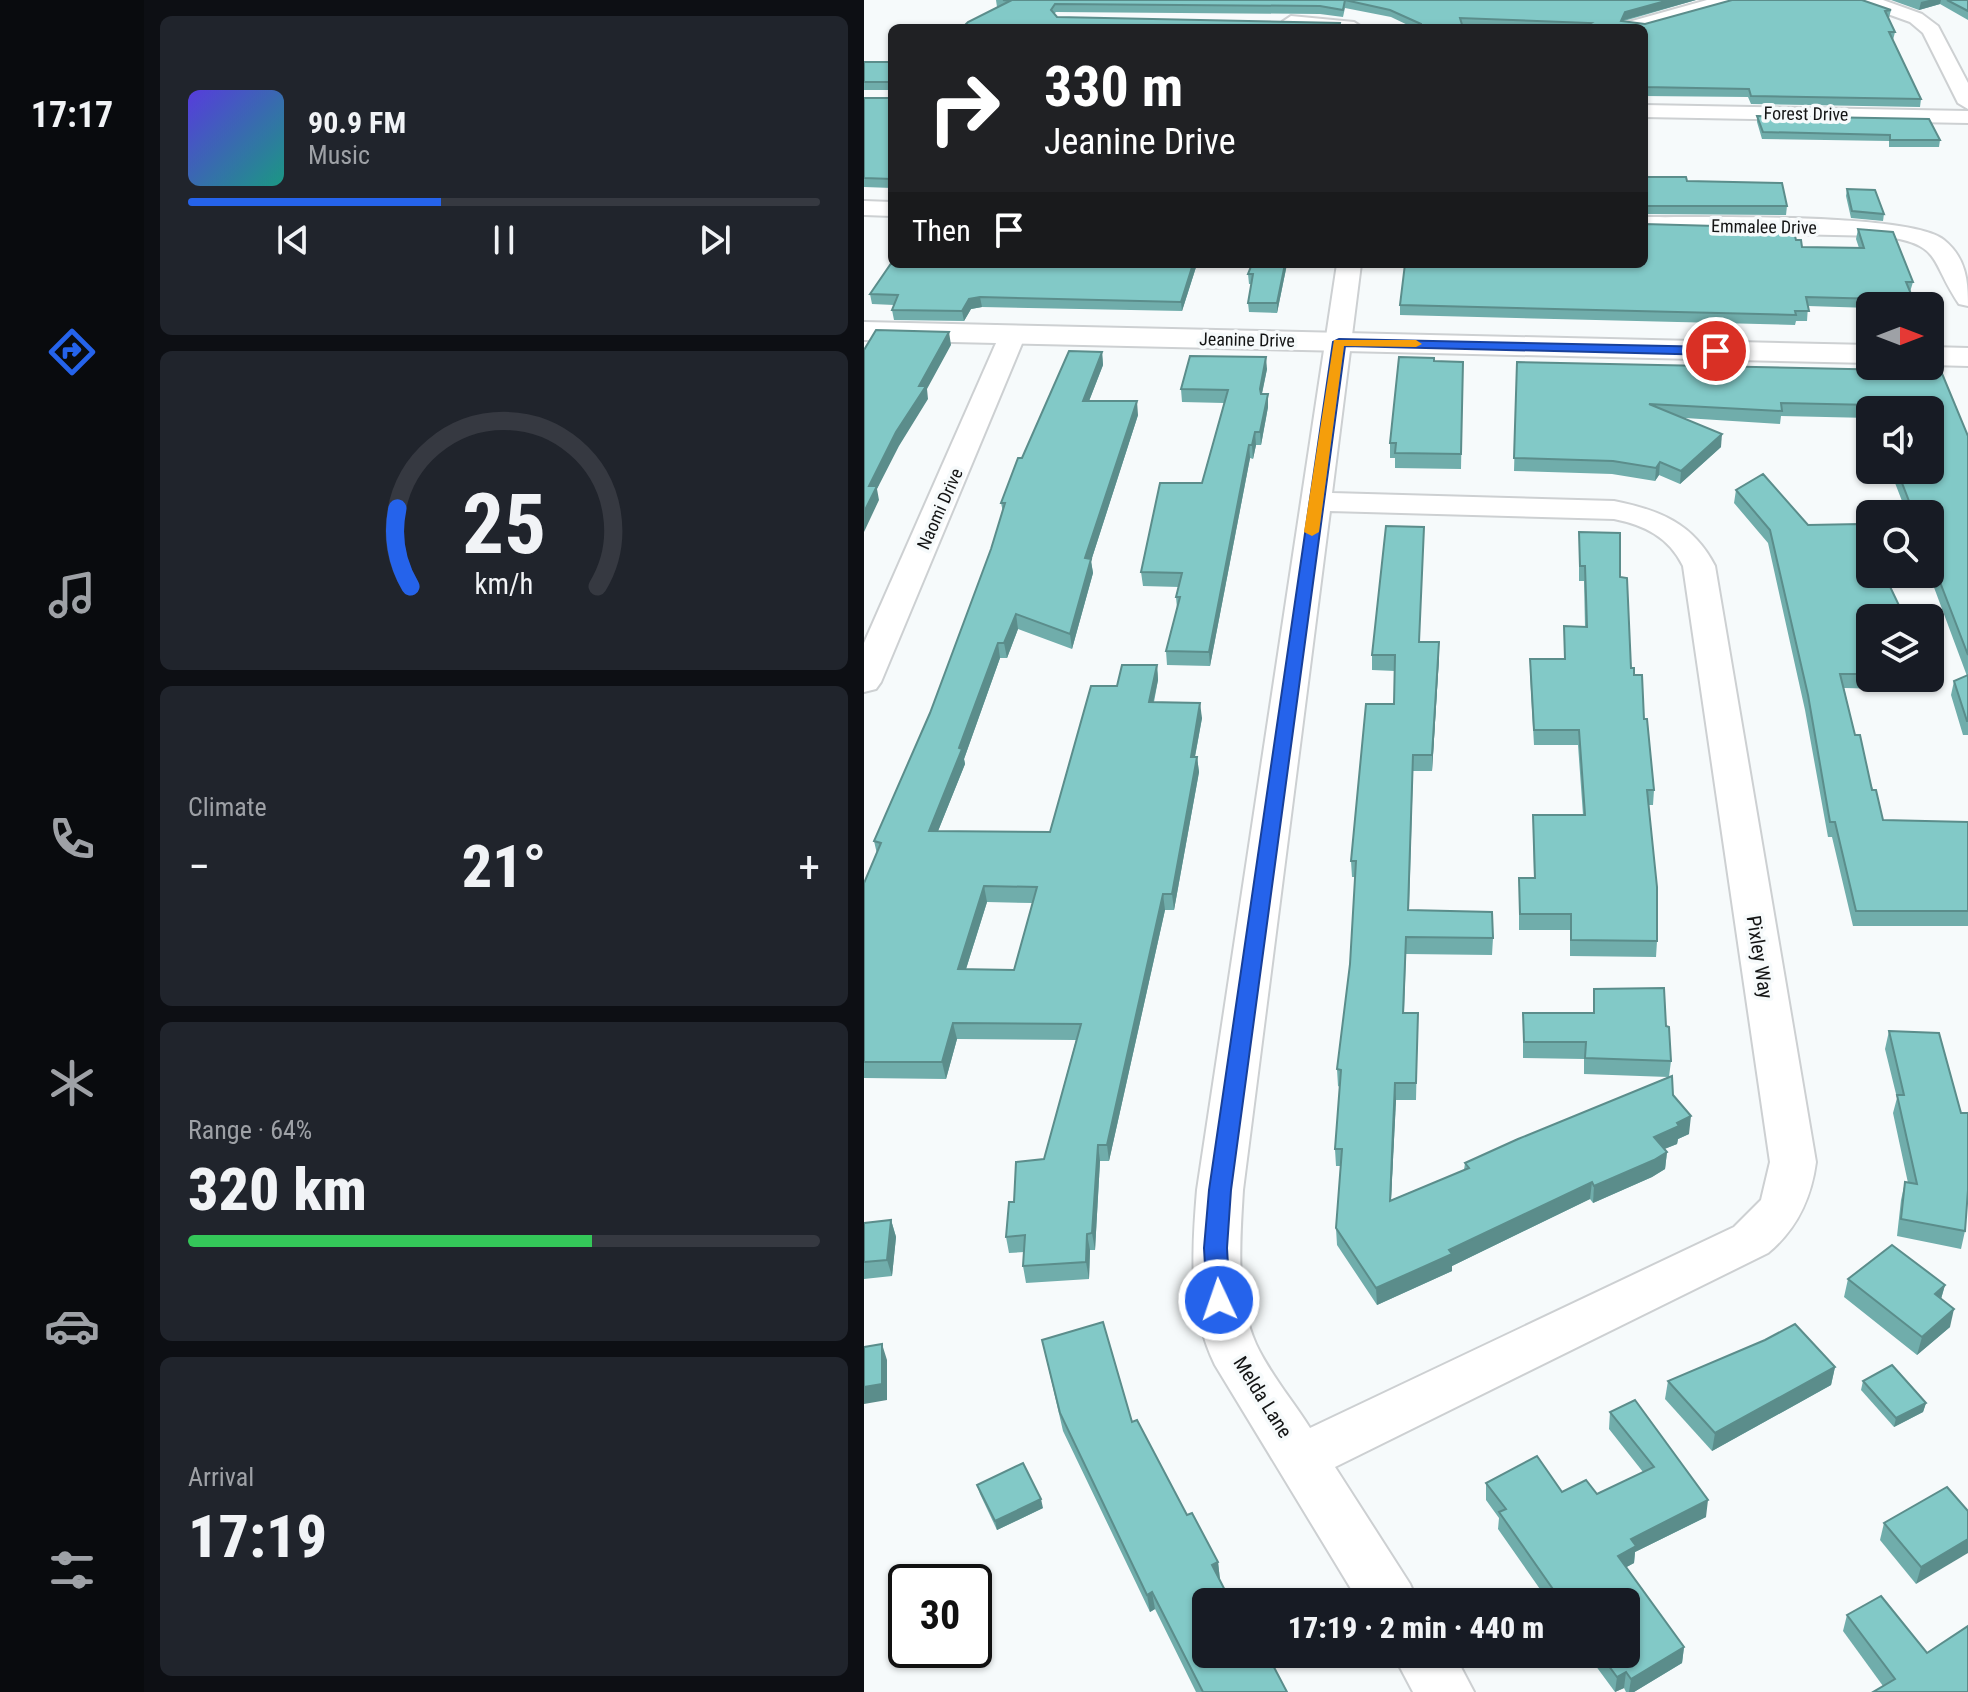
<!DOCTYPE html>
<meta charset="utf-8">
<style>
:root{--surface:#171b24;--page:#20242c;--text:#f1f3f6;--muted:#9ea1a6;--line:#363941;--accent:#2563eb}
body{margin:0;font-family:"Roboto Condensed",sans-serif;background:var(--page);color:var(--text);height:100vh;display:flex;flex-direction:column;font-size:30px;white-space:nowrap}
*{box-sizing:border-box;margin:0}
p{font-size:26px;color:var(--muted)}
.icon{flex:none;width:44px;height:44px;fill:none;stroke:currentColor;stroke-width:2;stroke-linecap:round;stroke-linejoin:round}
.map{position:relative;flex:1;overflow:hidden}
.drawer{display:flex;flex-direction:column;gap:16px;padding:16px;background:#0d0f14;width:720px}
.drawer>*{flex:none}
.top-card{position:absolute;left:24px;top:24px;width:760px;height:244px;border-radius:12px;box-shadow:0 2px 6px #0004;background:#202124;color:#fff;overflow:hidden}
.needle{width:52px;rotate:90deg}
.controls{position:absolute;left:992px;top:292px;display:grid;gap:16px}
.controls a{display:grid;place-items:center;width:88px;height:88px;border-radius:12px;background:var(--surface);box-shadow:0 2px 6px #0004;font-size:40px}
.speed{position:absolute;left:24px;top:1564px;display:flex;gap:16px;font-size:40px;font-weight:700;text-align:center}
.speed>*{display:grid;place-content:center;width:104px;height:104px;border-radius:50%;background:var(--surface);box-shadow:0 2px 6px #0004;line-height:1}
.speed .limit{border:4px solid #111;border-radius:12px;background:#fff;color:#111}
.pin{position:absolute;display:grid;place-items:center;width:68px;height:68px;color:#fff;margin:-34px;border:4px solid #fff;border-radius:50%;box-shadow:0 2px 8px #0007}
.me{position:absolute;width:88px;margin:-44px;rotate:357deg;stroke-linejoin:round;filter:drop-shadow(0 0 6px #0008)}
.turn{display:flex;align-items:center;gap:28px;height:168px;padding:0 24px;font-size:36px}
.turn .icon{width:104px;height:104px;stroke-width:2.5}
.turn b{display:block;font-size:56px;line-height:68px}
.then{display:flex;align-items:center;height:76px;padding:0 24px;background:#0003;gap:16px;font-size:30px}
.big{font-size:60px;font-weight:800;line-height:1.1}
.drawer .card{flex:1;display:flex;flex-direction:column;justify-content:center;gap:12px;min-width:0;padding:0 28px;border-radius:12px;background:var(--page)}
.drawer .dial{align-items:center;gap:0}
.dial svg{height:208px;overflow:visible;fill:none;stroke:var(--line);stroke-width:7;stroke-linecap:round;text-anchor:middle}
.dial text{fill:var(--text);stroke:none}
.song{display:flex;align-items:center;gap:24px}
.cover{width:96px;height:96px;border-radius:12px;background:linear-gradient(135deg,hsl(250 70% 55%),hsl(170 70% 35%))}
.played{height:8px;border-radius:4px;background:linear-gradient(90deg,var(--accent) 40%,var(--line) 40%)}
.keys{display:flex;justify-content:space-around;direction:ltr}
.heat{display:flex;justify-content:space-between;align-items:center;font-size:44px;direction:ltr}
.charge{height:12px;border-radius:6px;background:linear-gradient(90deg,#34c759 64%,var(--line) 0)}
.trip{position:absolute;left:328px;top:1588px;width:448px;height:80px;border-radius:12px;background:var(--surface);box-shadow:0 2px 6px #0004;font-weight:800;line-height:80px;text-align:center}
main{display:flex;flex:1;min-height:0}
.tab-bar{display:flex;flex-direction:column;width:144px;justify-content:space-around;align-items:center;background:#090b0e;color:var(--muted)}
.tab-bar .icon{width:56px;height:56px}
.tab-bar .on{color:var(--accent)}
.tab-bar b{font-size:36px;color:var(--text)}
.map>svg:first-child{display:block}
</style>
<main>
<nav class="tab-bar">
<b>17:17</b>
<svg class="icon on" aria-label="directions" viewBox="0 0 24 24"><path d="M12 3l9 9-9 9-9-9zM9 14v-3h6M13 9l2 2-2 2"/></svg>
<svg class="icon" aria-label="music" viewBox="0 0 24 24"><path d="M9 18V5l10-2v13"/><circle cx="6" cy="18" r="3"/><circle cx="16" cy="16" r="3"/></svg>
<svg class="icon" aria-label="phone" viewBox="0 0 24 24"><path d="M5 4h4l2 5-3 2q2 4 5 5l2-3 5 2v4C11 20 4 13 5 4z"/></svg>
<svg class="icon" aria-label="climate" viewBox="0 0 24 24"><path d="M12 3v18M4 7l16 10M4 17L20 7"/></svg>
<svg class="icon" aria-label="car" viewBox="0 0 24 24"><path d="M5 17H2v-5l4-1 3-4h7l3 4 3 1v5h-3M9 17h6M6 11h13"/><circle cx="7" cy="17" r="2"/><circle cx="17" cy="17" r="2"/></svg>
<svg class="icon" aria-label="filters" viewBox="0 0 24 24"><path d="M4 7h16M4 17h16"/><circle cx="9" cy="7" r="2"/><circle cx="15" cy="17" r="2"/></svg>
</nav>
<section class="drawer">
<div class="card">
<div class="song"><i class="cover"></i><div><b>90.9 FM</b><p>Music</p></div></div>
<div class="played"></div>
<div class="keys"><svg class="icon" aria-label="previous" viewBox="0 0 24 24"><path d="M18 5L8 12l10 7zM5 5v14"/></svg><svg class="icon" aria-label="pause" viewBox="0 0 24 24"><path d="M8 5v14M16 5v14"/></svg><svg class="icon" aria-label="next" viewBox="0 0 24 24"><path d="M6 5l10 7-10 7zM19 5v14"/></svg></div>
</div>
<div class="card dial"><svg viewBox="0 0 100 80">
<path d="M14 69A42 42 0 1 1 86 69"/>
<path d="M14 69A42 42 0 0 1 9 39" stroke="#2563eb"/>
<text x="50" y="56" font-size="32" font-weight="700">25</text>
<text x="50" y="72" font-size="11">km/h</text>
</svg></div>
<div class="card"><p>Climate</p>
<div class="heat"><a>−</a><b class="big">21°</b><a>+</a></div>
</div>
<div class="card"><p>Range · 64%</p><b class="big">320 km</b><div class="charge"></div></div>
<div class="card"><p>Arrival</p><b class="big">17:19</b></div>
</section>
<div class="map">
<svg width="1104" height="1692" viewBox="0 0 1104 1692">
<rect width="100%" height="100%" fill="#f6fafb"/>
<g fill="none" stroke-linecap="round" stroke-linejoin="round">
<defs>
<g id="minor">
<polygon points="843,0 872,0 869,4 780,29 759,27 761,23"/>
<polygon points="993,0 1019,0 1058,14 1074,26 1104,83 1104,109 1094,103 1059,33 1046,22 996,4"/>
<polygon points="427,16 490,22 499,28 421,26 418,22"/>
<polygon points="780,105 1104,111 1104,123 780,117"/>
<polygon points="0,201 28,202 28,216 0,215"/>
<path d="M780,217C834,218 1047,212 1080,240C1102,258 1104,280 1104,306L1095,304C1065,260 1079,243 1015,236L780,231Z"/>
<path d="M473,264H497L468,493L750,501C795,510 829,523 851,566L952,1162C947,1199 933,1229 904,1253L471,1467L546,1584L554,1602H495L351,1365C324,1310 328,1250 333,1190ZM466,511L750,519C780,525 805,537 819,566L906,1162L897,1200L870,1227L446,1428C429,1401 406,1374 392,1344C371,1297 376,1240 379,1190Z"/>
<polygon points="149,326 158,329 162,334 17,682 12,689 0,692 0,643 136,334 140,329"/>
<polygon points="529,1654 590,1654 610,1692 549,1692"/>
</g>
<g id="tertiary">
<polygon points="0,322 1006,345 1006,363 0,340"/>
<polygon points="1066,347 1104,348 1104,366 1066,365"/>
</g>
</defs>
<use href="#minor" stroke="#cdd0d2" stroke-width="4"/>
<use href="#tertiary" stroke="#cdd0d2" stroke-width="4"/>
<use href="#minor" fill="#fff" fill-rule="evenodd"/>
<use href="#tertiary" fill="#fff" fill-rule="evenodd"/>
</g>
<g fill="#70adab" fill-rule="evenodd">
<polygon points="132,0 832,0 760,21 781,24 1027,10 1025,18 1024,18 1031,32 1029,40 1057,99 1056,107 887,104 884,97 780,96 780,28 645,28 599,26 599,28 550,28 527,17 481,8 479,17 456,14 192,12 190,14 193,17 98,28 133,7"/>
<polygon points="1027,0 1104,0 1104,20 1076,4 1055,10"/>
<rect x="0" y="62" width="28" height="28"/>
<polygon points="0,98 28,98 28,188 0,187"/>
<polygon points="893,116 1076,140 1075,147 1025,147 1025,141 898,139 893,122"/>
<polygon points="780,177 823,181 923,206 922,215 780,214"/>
<polygon points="983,189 1020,214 1019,221 987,218 982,196"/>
<polygon points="994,229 1049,282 1046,292 1052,306 1006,306 1006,308 944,306 943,321 932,321 931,325 536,315 536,305 932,240 938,247 995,248 992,239"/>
<polygon points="333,264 318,311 118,307 107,309 100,321 30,320 28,310 30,305 8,304 6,294"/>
<polygon points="423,264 413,313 385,312 384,303 387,284 385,284 384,274"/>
<path d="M238,352L239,365L225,401L274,415L227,561L229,573L208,649L154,629L143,658H136L100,759L101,764L74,831L186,832L253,686L293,665L294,680L290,702L338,718L331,757H333L335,772L310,910H301L245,1161H236L231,1250H226L225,1279L162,1283L159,1266L160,1252L145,1253L142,1237L150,1202L180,1159L212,1040L93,1039L82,1079L0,1078V883L13,854L10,841L66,713L127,549L139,512L137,503L158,458ZM123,902L169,903L150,970L102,969Z"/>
<polygon points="570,361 599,362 597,469 531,468 531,458 526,458 526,443"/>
<polygon points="653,362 1077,371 1104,436 1104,735 1099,735 1087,695 1090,681 1103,676 1065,574 1066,514 1043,514 1026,470 1066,470 1066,410 1006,410 1006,418 917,416 916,424 821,418 857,447 816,484 795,475 791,481 748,474 650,471"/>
<polygon points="403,369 398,394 404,394 404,407 397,445 392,445 389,459 386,458 346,666 303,665 302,651 313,608 312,597 315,587 279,586 277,572 338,483 360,403 318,402 317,389"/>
<polygon points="872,490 1006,618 1006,678 1066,678 1066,670 1069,676 1066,690 980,688 991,735 1019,820 1104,822 1104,926 989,926 968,837 964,837 941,710 904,543 870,503"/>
<polygon points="715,532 756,577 767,668 770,675 780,719 790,790 789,805 784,805 793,941 792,957 706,956 706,930 655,930 655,878 670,878 669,815 719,815 714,745 670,745 666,674 666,659 700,659 700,626 721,627 720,581 715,581"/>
<polygon points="556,642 575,642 575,658 568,771 549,771 545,910 629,938 628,955 542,954 540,1013 554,1013 552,1100 532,1100 527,1200 600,1170 601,1163 804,1077 720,1074 720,1059 659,1058 659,1013 729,1013 730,989 802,1026 807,1061 805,1077 809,1095 825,1134 814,1139 813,1144 800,1149 803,1152 801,1169 788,1177 729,1203 726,1199 588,1266 588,1271 513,1305 473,1245 472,1228 477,1166 472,1166 471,1149 476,1087 474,1086 473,1069 486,964 491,877 488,877 487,861 530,704 531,671 508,670 508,655"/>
<polygon points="1025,1031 1101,1231 1097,1249 1033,1236 1037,1200 1041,1182 1044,1183 1029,1113 1033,1098 1021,1049"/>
<polygon points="27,1220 32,1237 28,1276 0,1279 0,1223"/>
<polygon points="984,1279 1081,1285 1077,1299 1086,1327 1053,1355 980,1297"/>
<polygon points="178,1340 268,1422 323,1515 354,1562 356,1580 342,1602 423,1692 332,1692 291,1609 286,1612 199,1431"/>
<polygon points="971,1367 967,1385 848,1451 801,1399 804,1381"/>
<polygon points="999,1381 1062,1403 1059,1412 1030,1427 997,1390"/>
<polygon points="746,1412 842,1517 771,1552 770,1563 762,1567 820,1647 818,1663 770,1692 762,1692 760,1688 751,1692 723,1654 762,1654 762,1602 685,1602 634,1529 635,1518 622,1500 622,1483 698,1492 733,1494 779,1472 745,1429"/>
<polygon points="113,1485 179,1508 133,1530 116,1494"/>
<polygon points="1104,1511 1052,1584 1016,1540 1020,1523"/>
<polygon points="983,1615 1063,1653 1104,1692 1019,1686 979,1631"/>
</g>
<g fill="#5b8d8b">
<polygon points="805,0 832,0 760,20 756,28 757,21 761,12"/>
<polygon points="1065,0 1077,0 1076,4 1055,10 1057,2"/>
<polygon points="329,264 333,264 318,311 317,302"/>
<polygon points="421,264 423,264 413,313 413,303"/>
<polygon points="116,297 118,307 107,309 100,321 98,311 105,299"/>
<polygon points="85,332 87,345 63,389 64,399 35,446 13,489 15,500 0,532 0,512 5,486 55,386"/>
<polygon points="238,352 239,365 220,414 219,401"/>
<polygon points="402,357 403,369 396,402 396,389"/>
<polygon points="404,394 404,407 397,445 396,432"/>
<polygon points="273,401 274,415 227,561 229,573 208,649 206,634 221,558"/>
<polygon points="391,432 392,445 389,459 388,445"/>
<polygon points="858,434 857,447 816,484 817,471"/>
<polygon points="385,445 386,458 346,666 345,652"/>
<polygon points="796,462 795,475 791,481 792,468"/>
<polygon points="152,614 154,629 143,658 140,643"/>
<polygon points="575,642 575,658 568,771 568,755"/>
<polygon points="134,643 136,658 100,759 101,764 68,846 65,831"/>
<polygon points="293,665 294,680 286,717 285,702"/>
<polygon points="336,703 338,718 328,772 327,757"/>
<polygon points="333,757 335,772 310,910 308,894"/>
<polygon points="120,886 123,902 97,985 94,969"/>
<polygon points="299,894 301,910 245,1161 243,1145"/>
<polygon points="89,1023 93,1039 82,1079 78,1062"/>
<polygon points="531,1083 532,1100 526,1218 526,1201"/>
<polygon points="827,1116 825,1134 814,1139 813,1144 788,1154 790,1137 813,1123"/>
<polygon points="234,1145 236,1161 231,1250 228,1233"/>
<polygon points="803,1152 801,1169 788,1177 729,1203 730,1186"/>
<polygon points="728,1182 726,1199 588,1266 588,1271 513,1305 512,1288 585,1250"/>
<polygon points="27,1220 32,1237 28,1276 23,1260"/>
<polygon points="223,1234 226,1250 225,1279 222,1262"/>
<polygon points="1081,1285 1076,1302 1071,1294"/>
<polygon points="1090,1309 1086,1327 1053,1355 1058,1337"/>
<polygon points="18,1344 23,1360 23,1400 0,1404 0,1387"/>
<polygon points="971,1367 967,1385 848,1451 851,1433"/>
<polygon points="1062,1403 1059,1412 1030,1427 1032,1418"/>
<polygon points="177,1499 179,1508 133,1530 131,1521"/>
<polygon points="844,1500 842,1517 771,1552 770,1563 752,1573 754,1556 767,1539"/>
<polygon points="1104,1539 1104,1553 1052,1584 1057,1567"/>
<polygon points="354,1562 356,1580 348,1565"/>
<polygon points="288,1592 291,1609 286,1612 283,1595"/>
<polygon points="820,1647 818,1663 770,1692 765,1692 767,1679"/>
<polygon points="762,1672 760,1688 751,1692 753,1677"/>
</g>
<g fill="#82c9c7" stroke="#5b8d8b" stroke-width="2" fill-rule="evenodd">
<polygon points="139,0 805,0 761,12 757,21 781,24 868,0 998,0 1027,10 1021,11 1031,32 1025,32 1057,99 887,96 885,89 780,87 780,28 718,28 727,23 596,18 599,28 557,28 557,24 526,10 481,0 479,10 456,6 191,4 187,10 193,17 476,23 475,28 98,28 104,22 146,1"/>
<polygon points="1083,0 1104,0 1104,11"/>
<rect x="0" y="62" width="28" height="20"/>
<polygon points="0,98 28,98 28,179 0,178"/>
<polygon points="893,116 1065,119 1076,140 1026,140 1026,135 899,132"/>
<polygon points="780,177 822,177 823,181 918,183 923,206 780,206"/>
<polygon points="983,189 1011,190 1020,214 988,211"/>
<polygon points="780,224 929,228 932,240 937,240 938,247 1000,248 994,229 1029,232 1049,282 1042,282 1052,306 1019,306 1017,299 942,297 945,311 931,311 932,315 536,305 541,264 780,264"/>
<polygon points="28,262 28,264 329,264 317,302 116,297 105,299 98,311 28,310 34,295 6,294"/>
<polygon points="388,264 421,264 413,303 384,303 389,274 384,274"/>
<polygon points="12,330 85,332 55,386 62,386 32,432 5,486 13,486 0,512 0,350"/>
<path d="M205,351L238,352L219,401H273L221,558L227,559L206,634L152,614L140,643H134L95,748L98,749L65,831L186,832L227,686H253L258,665H293L285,702L336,703L327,757H333L308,894H299L243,1145H234L228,1233L223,1234L222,1262L159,1266L161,1235L142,1237L145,1202H150L152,1162L180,1159L217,1024L89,1023L78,1062H0V883L17,843L10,841L66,713L127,549L141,503H137L154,458H158ZM120,886L173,887L150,970L94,969Z"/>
<polygon points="326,356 402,357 396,389 397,394 404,394 396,432 391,432 388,445 385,445 345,652 302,651 316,597 312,597 318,573 277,572 296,483 338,483 364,390 317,389"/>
<polygon points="535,357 570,358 570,361 599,362 597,454 531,453 532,443 526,443"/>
<polygon points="653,362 1077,371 1104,436 1104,655 1066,556 1066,514 1050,514 1033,470 1066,470 1066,410 1011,410 1009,405 917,403 918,411 785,404 858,434 817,471 796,462 792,468 749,461 650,458"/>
<polygon points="899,474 944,525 996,524 1006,544 1006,574 1020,574 1041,618 1006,618 1006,674 976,674 991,735 996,735 1008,790 1012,790 1019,820 1104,822 1104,911 992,911 971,822 966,822 944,695 906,530 872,490"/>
<polygon points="522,526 560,527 555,642 575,642 568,755 549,755 544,910 628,912 629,938 542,937 539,1013 554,1013 552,1083 531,1083 526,1201 605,1168 601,1163 654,1139 808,1076 809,1095 827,1116 813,1123 815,1126 790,1137 803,1152 790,1160 730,1186 728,1182 585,1250 588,1254 512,1288 472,1228 478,1149 471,1149 477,1070 473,1069 486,964 492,861 487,861 502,704 530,704 531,655 508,655"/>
<polygon points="715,532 756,533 756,577 763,578 767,668 770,668 770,675 778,675 780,719 783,719 790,790 783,790 793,887 793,941 707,940 707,914 656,914 655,878 671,878 669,815 721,815 715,730 670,730 666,659 701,659 700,626 723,627 721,566 716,566"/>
<polygon points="1104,675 1104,721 1103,721 1090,681"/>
<polygon points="800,988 802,1026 805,1027 807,1061 721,1058 722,1042 660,1042 659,1013 730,1013 730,989"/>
<polygon points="1025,1031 1075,1033 1097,1113 1104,1113 1104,1190 1101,1231 1037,1219 1041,1182 1053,1184 1033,1095 1040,1095"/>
<polygon points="27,1220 23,1260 0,1262 0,1223"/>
<polygon points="1028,1245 1081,1285 1071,1294 1090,1309 1058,1337 984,1279"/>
<polygon points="239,1322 268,1422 273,1420 323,1515 328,1513 354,1562 348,1565 367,1602 342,1602 342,1654 403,1654 423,1692 339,1692 288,1592 283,1595 196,1413 178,1340"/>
<polygon points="931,1324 971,1367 851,1433 804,1381 901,1340"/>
<polygon points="18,1344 18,1384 0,1387 0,1347"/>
<polygon points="1028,1365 1062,1403 1032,1418 999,1381"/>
<polygon points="771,1400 844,1500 767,1539 772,1546 754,1556 820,1647 767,1679 762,1672 753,1677 736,1654 762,1654 762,1602 698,1602 635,1512 642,1509 622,1483 673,1456 698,1492 722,1480 733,1494 790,1467 746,1412"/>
<polygon points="159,1463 177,1499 131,1521 113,1485"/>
<polygon points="1083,1487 1104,1511 1104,1539 1057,1567 1020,1523"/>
<polygon points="1017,1596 1063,1653 1104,1626 1104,1692 1009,1692 1031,1679 983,1615"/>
</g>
<polygon fill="#2563eb" stroke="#184099" stroke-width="2" points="475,339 852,347 859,351 852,355 481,346 367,1190 363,1248 366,1300 363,1306 355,1309 346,1306 343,1300 340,1248 345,1190 469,342"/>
<polygon fill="#f59e0b" points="470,340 552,340 558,344 552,347 480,346 455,532 448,536 440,532"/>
<g text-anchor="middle" stroke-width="7" stroke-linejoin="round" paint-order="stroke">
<g font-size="18" fill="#141515" stroke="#f6fafb">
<text transform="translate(942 114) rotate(1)" y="6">Forest Drive</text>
<text transform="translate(900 227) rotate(1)" y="6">Emmalee Drive</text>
<text transform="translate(383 340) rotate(1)" y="6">Jeanine Drive</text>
<text transform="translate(76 509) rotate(-66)" y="6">Naomi Drive</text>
</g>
<g font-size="20" fill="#141515" stroke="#f6fafb">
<text transform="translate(896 957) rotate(81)" y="7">Pixley Way</text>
<text transform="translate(399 1397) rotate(58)" y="7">Melda Lane</text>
</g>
</g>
</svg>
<div class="controls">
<a><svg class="needle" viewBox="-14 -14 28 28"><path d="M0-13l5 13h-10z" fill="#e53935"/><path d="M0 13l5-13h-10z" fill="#9ea1a6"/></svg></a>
<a><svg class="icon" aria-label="sound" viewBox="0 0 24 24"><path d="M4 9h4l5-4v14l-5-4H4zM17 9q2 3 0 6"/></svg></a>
<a><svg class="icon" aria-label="search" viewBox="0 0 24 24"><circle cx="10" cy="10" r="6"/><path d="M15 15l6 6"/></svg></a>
<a><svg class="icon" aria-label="layers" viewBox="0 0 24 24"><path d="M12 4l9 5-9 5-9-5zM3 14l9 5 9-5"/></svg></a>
</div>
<div class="speed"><div class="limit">30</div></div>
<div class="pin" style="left:852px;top:351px;background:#d93025"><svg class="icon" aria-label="arrive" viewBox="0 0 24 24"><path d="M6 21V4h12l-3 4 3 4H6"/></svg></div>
<svg class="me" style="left:355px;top:1300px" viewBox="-20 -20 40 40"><circle r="17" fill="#2563eb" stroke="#fff" stroke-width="3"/><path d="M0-11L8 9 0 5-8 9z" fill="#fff"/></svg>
<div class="trip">17:19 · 2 min · 440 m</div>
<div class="top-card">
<div class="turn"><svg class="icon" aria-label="right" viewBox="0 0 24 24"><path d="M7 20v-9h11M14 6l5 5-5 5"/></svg><div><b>330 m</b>Jeanine Drive</div></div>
<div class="then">Then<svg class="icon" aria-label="arrive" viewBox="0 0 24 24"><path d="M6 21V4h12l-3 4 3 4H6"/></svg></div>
</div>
</div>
</main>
